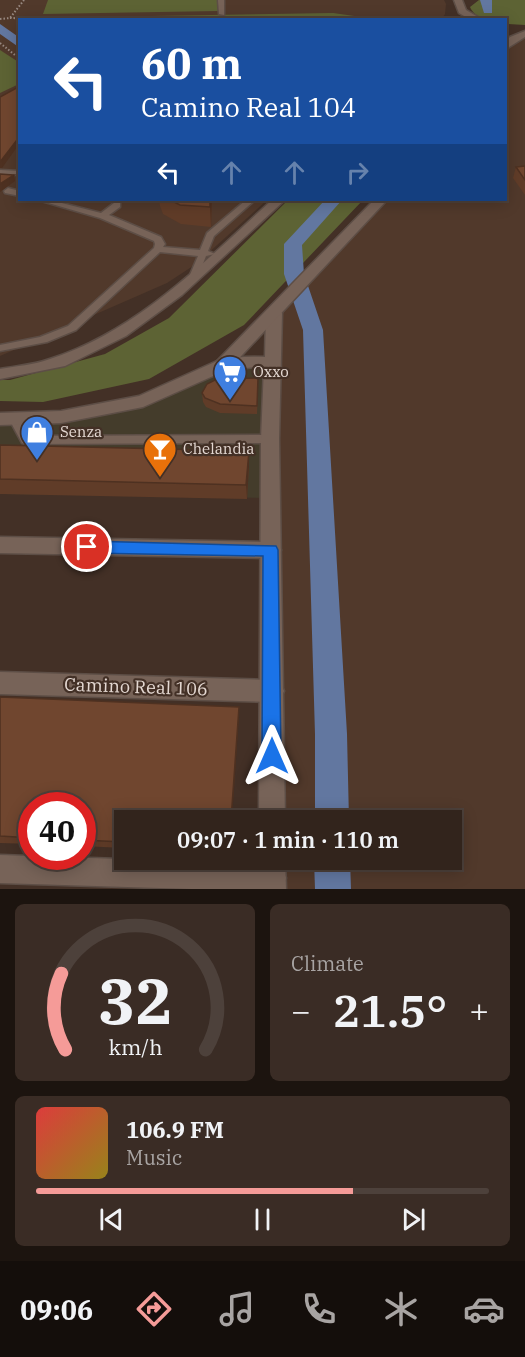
<!DOCTYPE html>
<meta charset="utf-8">
<style>
:root{--surface:#32241c;--page:#3a2c25;--text:#f1f3f6;--muted:#a8a4a3;--line:#4d413b;--accent:#f59b98}
body{margin:0;font-family:"IBM Plex Serif",serif;background:var(--page);color:var(--text);height:100vh;display:flex;flex-direction:column;font-size:22px;white-space:nowrap}
*{box-sizing:border-box;margin:0}
p{font-size:20px;color:var(--muted)}
.icon{flex:none;width:33px;height:33px;fill:none;stroke:currentColor;stroke-width:2;stroke-linecap:round;stroke-linejoin:round}
.map{position:relative;height:889px;overflow:hidden}
.panel{display:flex;flex-direction:column;gap:15px;padding:15px;background:#1c140f;flex:1}
.panel>*{flex:none}
.guide{position:absolute;left:18px;top:18px;width:489px;height:183px;border-radius:0px;box-shadow:0 3px 15px #0003,0 0 0 2px var(--line);background:#1a4fa0;color:#fff;overflow:hidden}
.speed{position:absolute;left:18px;top:792px;display:flex;gap:12px;font-size:30px;font-weight:700;text-align:center}
.speed>*{display:grid;place-content:center;width:78px;height:78px;border-radius:50%;background:var(--surface);box-shadow:0 3px 15px #0003,0 0 0 2px var(--line);line-height:1}
.speed .limit{border:9px solid #d22;background:#fff;color:#111}
.pin{position:absolute;display:grid;place-items:center;width:51px;height:51px;color:#fff;margin:-26px;border:3px solid #fff;border-radius:50%;box-shadow:0 2px 6px #0007}
.me{position:absolute;width:66px;margin:-33px;rotate:0deg;stroke-linejoin:round;filter:drop-shadow(0 0 4px #0008)}
.turn{display:flex;align-items:center;gap:21px;height:126px;padding:0 24px;font-size:27px}
.turn .icon{width:78px;height:78px;stroke-width:2.5}
.turn b{display:block;font-size:42px;line-height:51px}
.lanes{display:flex;align-items:center;height:57px;padding:0 24px;background:#0003;justify-content:center;gap:30px;direction:ltr}
.lanes .off{opacity:.35}
.big{font-size:45px;font-weight:600;line-height:1.1}
.panel .widget{flex:1;display:flex;flex-direction:column;justify-content:center;gap:9px;min-width:0;padding:0 21px;border-radius:9px;background:var(--page)}
.panel .dial{align-items:center;gap:0}
.dial svg{height:156px;overflow:visible;fill:none;stroke:var(--line);stroke-width:7;stroke-linecap:round;text-anchor:middle}
.dial text{fill:var(--text);stroke:none}
.song{display:flex;align-items:center;gap:18px}
.cover{width:72px;height:72px;border-radius:9px;background:linear-gradient(135deg,hsl(0 70% 55%),hsl(50 70% 35%))}
.played{height:6px;border-radius:3px;background:linear-gradient(90deg,var(--accent) 70%,var(--line) 70%)}
.keys{display:flex;justify-content:space-around;direction:ltr}
.heat{display:flex;justify-content:space-between;align-items:center;font-size:33px;direction:ltr}
.panel .tiles{flex:1;display:grid;gap:15px;grid-template-columns:1fr 1fr}
.widget:last-child{grid-column:span 2}
.trip{position:absolute;left:114px;top:810px;width:348px;height:60px;border-radius:0px;background:var(--surface);box-shadow:0 3px 15px #0003,0 0 0 2px var(--line);font-weight:600;line-height:60px;text-align:center}
.tabs{display:flex;height:96px;justify-content:space-around;align-items:center;background:#140e0b;color:var(--muted)}
.tabs .icon{width:42px;height:42px}
.tabs .current{color:var(--accent)}
.tabs b{font-size:27px;color:var(--text)}
.map>svg:first-child{display:block}
</style>
<div class="map">
<svg width="525" height="889" viewBox="0 0 525 889">
<rect width="100%" height="100%" fill="#433026"/>
<polygon fill="#443c2b" points="273,362 270,498 0,494 0,419 143,401 223,365"/>
<g fill="#51392b">
<polygon points="0,0 444,0 446,4 445,14 441,20 20,20 20,200 267,200 196,264 167,283 0,356"/>
<polygon points="525,34 525,889 272,889 272,860 452,860 452,820 272,820 274,313 381,200 506,200 506,46 513,39"/>
</g>
<g fill="#5d6334">
<polygon points="48,0 218,0 218,11 43,14"/>
<path d="M479,0H525V25L506,24V20C493,20 476,21 470,7Z"/>
<polygon points="333,13 376,19 336,18 127,20 150,16"/>
<polygon points="0,50 20,63 19,84 0,93"/>
<polygon points="288,200 363,200 244,325 149,379 43,402 0,401 0,380 10,380 105,354 169,318"/>
</g>
<g fill="none" stroke-linecap="round" stroke-linejoin="round">
<g fill="#6277a0" fill-rule="evenodd">
<polygon points="480,0 492,0 492,13 484,13"/>
<polygon points="0,24 20,38 20,48 0,34"/>
<polygon points="325,200 342,200 302,245 304,274 323,330 347,734 349,820 315,820 315,734 303,330 284,274 284,244"/>
<polygon points="314,860 350,860 351,889 315,889"/>
</g>
<defs>
<g id="service">
<polygon points="218,0 224,0 224,15 219,14"/>
<polygon points="0,170 20,171 20,175 0,174"/>
<polygon points="8,188 20,191 20,196 5,193 4,191"/>
<polygon points="38,200 50,200 101,213 114,203 120,203 120,207 109,215 161,237 165,244 163,247 200,250 207,233 246,200 255,200 214,236 208,251 215,254 206,256 197,279 194,280 189,277 198,256 160,252 76,330 47,342 0,351 0,345 40,337 68,326 154,248 155,244 154,241 100,218"/>
<polygon points="15,415 19,416 30,436 270,435 276,439 270,443 26,444 22,443 9,419"/>
</g>
<g id="minor">
<polygon points="0,537 271,542 278,544 281,550 278,556 271,558 0,553"/>
<polygon points="0,672 272,680 280,683 284,691 280,699 272,702 0,694"/>
<polygon points="0,855 272,864 282,868 286,878 282,888 279,889 191,889 0,883"/>
</g>
<g id="tertiary">
<path d="M274,308L282,313L279,439L285,820H259L261,439L264,367C249,366 231,372 217,369L215,365L217,361C233,357 248,356 265,357L266,313Z"/>
<polygon points="258,860 285,860 286,889 258,889"/>
</g>
<g id="secondary">
<polygon points="454,0 462,0 466,10 483,20 471,20 459,13"/>
<polygon points="525,31 525,37 506,49 506,41 510,37"/>
<path d="M272,200H285L182,295L126,336L65,366L0,379V369C16,366 34,365 50,359C138,331 206,260 272,200Z"/>
<polygon points="374,200 387,200 229,369 143,407 61,423 0,425 0,413 61,411 139,396 217,361"/>
</g>
</defs>
<use href="#service" stroke="#5d4e46" stroke-width="3"/>
<use href="#minor" stroke="#5d4e46" stroke-width="3"/>
<use href="#tertiary" stroke="#5d4e46" stroke-width="3"/>
<use href="#secondary" stroke="#5d4e46" stroke-width="3"/>
<g stroke="#998a82" stroke-width="2" stroke-dasharray="1.5 2" stroke-linecap="butt">
<polyline points="10,18 70,20"/>
<polyline points="0,19 10,18 24,0"/>
<polyline points="0,43 20,59"/>
</g>
<use href="#service" fill="#776358" fill-rule="evenodd"/>
<use href="#minor" fill="#776358" fill-rule="evenodd"/>
<use href="#tertiary" fill="#776358" fill-rule="evenodd"/>
<use href="#secondary" fill="#776358" fill-rule="evenodd"/>
</g>
<g fill="#603c28">
<polygon points="525,166 525,195 513,178 516,167"/>
<polygon points="159,200 212,200 211,227 181,224 163,214 160,206"/>
<polygon points="258,386 257,414 220,413 206,407 203,402 202,393"/>
<polygon points="0,445 249,466 247,499 0,494"/>
<polygon points="0,697 239,707 239,714 124,820 124,848 82,846 82,806 32,806 32,844 0,843"/>
</g>
<g fill="#4e3121">
<polygon points="20,136 20,143 2,168 0,168 0,162"/>
<polygon points="14,175 15,181 0,192 0,184"/>
<polygon points="210,200 212,200 211,227 210,207"/>
<polygon points="249,451 249,466 247,499 246,485"/>
<polygon points="239,707 239,714 232,820 231,820"/>
</g>
<g fill="#70462f" stroke="#4e3121" stroke-width="1.5">
<polygon points="20,86 20,136 0,162 0,97"/>
<polygon points="525,166 525,180 516,167"/>
<polygon points="0,174 14,175 0,184"/>
<polygon points="170,200 210,200 210,207 180,205"/>
<polygon points="258,378 257,406 220,404 205,398 202,393 207,384 217,379"/>
<polygon points="0,445 249,451 246,485 0,479"/>
<polygon points="0,697 239,707 231,820 124,820 124,842 82,840 82,806 32,806 32,838 0,836"/>
</g>
<polygon fill="#1a73e8" stroke="#114b97" stroke-width="1.5" points="87,541 276,546 278,550 281,756 278,762 272,765 265,762 262,756 263,556 87,553 82,551 80,547 82,543"/>
<defs>
<symbol id="supermarket-pin" viewBox="-11 -11 22 30"><path d="M0 17L-7.5 6A9.5 9.5 0 1 1 7.5 6Z" fill="#3f7fe0" stroke="#433026"/><path d="M-6-5.5h2.5l.6 2H6L4.5 2H-2.5L-4.4-4H-6ZM-1.5 3.2a1.3 1.3 0 1 0 .1 0ZM3 3.2a1.3 1.3 0 1 0 .1 0Z" fill="#fff"/></symbol>
<symbol id="shop-pin" viewBox="-11 -11 22 30"><path d="M0 17L-7.5 6A9.5 9.5 0 1 1 7.5 6Z" fill="#3f7fe0" stroke="#433026"/><path d="M-5-2.5h2.3a2.7 3.5 0 0 1 5.4 0H5L5.5 6h-11ZM-1.5-2.5h3a1.5 2.3 0 0 0-3 0Z" fill="#fff"/></symbol>
<symbol id="bar-pin" viewBox="-11 -11 22 30"><path d="M0 17L-7.5 6A9.5 9.5 0 1 1 7.5 6Z" fill="#e8710a" stroke="#433026"/><path d="M-6-5H6L.8 .8V4.5H3.5V6h-7V4.5H-.8V.8Z" fill="#fff"/></symbol>
</defs>
<g fill-rule="evenodd">
<use href="#supermarket-pin" x="211" y="353" width="38" height="52"/>
<use href="#shop-pin" x="18" y="413" width="38" height="52"/>
<use href="#bar-pin" x="141" y="430" width="38" height="52"/>
</g>
<g text-anchor="middle" stroke-width="4.5" stroke-linejoin="round" paint-order="stroke">
<g font-size="15" fill="#e4d8d2" stroke="#433026" text-anchor="start">
<text x="253" y="377">Oxxo</text>
<text x="60" y="437">Senza</text>
<text x="183" y="454">Chelandia</text>
</g>
<g font-size="18" fill="#e4d8d2" stroke="#433026">
<text transform="translate(136 687) rotate(2)" y="6">Camino Real 106</text>
</g>
</g>
</svg>
<div class="speed"><div class="limit">40</div></div>
<div class="pin" style="left:87px;top:547px;background:#d93025"><svg class="icon" aria-label="arrive" viewBox="0 0 24 24"><path d="M6 21V4h12l-3 4 3 4H6"/></svg></div>
<svg class="me" style="left:272px;top:756px" viewBox="-20 -20 40 40"><path d="M0-17L14 15 0 8-14 15z" fill="#1a73e8" stroke="#fff" stroke-width="4"/></svg>
<div class="trip">09:07 · 1 min · 110 m</div>
<div class="guide">
<div class="turn"><svg class="icon" aria-label="left" viewBox="0 0 24 24"><path d="M17 20v-9H6M10 6l-5 5 5 5"/></svg><div><b>60 m</b>Camino Real 104</div></div>
<div class="lanes"><svg class="icon" aria-label="left" viewBox="0 0 24 24"><path d="M17 20v-9H6M10 6l-5 5 5 5"/></svg><svg class="icon off" aria-label="ahead" viewBox="0 0 24 24"><path d="M12 20V5M6 11l6-6 6 6"/></svg><svg class="icon off" aria-label="ahead" viewBox="0 0 24 24"><path d="M12 20V5M6 11l6-6 6 6"/></svg><svg class="icon off" aria-label="right" viewBox="0 0 24 24"><path d="M7 20v-9h11M14 6l5 5-5 5"/></svg></div>
</div>
</div>
<section class="panel">
<div class="tiles">
<div class="widget dial"><svg viewBox="0 0 100 80">
<path d="M14 69A42 42 0 1 1 86 69"/>
<path d="M14 69A42 42 0 0 1 12 30" stroke="#f59b98"/>
<text x="50" y="56" font-size="32" font-weight="700">32</text>
<text x="50" y="72" font-size="11">km/h</text>
</svg></div>
<div class="widget"><p>Climate</p>
<div class="heat"><a>−</a><b class="big">21.5°</b><a>+</a></div>
</div>
<div class="widget">
<div class="song"><i class="cover"></i><div><b>106.9 FM</b><p>Music</p></div></div>
<div class="played"></div>
<div class="keys"><svg class="icon" aria-label="previous" viewBox="0 0 24 24"><path d="M18 5L8 12l10 7zM5 5v14"/></svg><svg class="icon" aria-label="pause" viewBox="0 0 24 24"><path d="M8 5v14M16 5v14"/></svg><svg class="icon" aria-label="next" viewBox="0 0 24 24"><path d="M6 5l10 7-10 7zM19 5v14"/></svg></div>
</div>
</div>
</section>
<nav class="tabs">
<b>09:06</b>
<svg class="icon current" aria-label="directions" viewBox="0 0 24 24"><path d="M12 3l9 9-9 9-9-9zM9 14v-3h6M13 9l2 2-2 2"/></svg>
<svg class="icon" aria-label="music" viewBox="0 0 24 24"><path d="M9 18V5l10-2v13"/><circle cx="6" cy="18" r="3"/><circle cx="16" cy="16" r="3"/></svg>
<svg class="icon" aria-label="phone" viewBox="0 0 24 24"><path d="M5 4h4l2 5-3 2q2 4 5 5l2-3 5 2v4C11 20 4 13 5 4z"/></svg>
<svg class="icon" aria-label="climate" viewBox="0 0 24 24"><path d="M12 3v18M4 7l16 10M4 17L20 7"/></svg>
<svg class="icon" aria-label="car" viewBox="0 0 24 24"><path d="M5 17H2v-5l4-1 3-4h7l3 4 3 1v5h-3M9 17h6M6 11h13"/><circle cx="7" cy="17" r="2"/><circle cx="17" cy="17" r="2"/></svg>
</nav>
